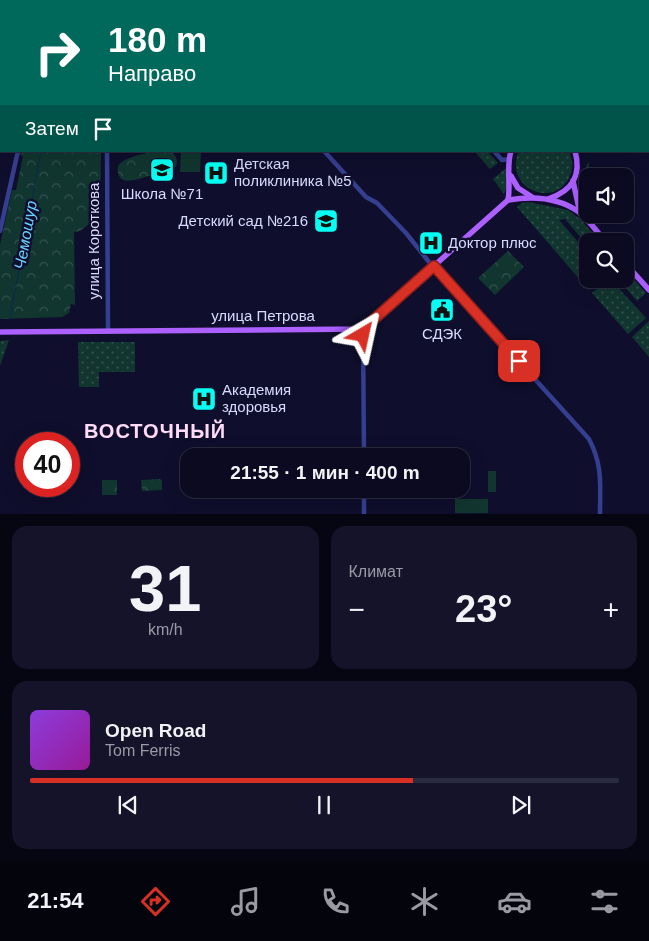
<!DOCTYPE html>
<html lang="ru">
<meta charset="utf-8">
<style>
:root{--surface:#0b0a21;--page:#14132a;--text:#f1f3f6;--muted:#9a9aa5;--line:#2b2b3f;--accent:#d93025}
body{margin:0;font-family:Helvetica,sans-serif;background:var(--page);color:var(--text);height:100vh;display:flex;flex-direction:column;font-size:19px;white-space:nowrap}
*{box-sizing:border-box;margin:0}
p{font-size:16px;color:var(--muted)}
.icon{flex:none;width:28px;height:28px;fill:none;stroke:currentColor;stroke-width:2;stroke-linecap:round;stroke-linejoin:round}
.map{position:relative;height:514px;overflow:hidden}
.drawer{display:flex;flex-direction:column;gap:12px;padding:12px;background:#060612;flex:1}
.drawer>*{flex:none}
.banner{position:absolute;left:0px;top:0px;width:650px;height:152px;box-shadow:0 5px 20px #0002,0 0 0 1px var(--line);background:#00695c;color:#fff;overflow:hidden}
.controls{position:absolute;left:579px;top:168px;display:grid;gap:10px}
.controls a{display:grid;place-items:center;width:55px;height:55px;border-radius:10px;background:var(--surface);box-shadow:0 5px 20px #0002,0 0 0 1px var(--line);font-size:25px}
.speed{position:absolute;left:15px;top:432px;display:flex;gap:10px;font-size:25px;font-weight:700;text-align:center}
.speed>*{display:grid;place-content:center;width:65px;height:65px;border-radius:50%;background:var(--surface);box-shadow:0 5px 20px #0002,0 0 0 1px var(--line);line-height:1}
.speed .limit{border:8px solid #d22;background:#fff;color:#111}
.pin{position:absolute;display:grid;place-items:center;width:42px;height:42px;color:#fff;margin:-21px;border-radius:10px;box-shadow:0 2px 8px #0006}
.me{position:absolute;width:55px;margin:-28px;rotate:36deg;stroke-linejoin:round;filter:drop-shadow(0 0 4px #0008)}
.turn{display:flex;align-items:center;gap:18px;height:105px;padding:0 25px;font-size:22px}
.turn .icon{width:65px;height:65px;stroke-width:2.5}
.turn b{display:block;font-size:35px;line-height:42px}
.then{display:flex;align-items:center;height:48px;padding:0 25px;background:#0003;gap:10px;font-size:19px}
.big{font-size:38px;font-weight:600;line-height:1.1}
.drawer .tile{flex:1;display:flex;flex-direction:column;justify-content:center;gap:8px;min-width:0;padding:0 18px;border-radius:15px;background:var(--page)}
.drawer .dial{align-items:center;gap:0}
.dial b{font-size:65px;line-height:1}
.song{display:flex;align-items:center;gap:15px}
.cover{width:60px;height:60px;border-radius:8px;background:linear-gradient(135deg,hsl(270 70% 55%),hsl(300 70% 35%))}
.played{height:5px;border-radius:2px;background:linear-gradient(90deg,var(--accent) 65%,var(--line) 65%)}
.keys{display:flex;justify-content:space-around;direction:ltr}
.heat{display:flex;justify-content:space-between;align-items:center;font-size:28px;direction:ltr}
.drawer .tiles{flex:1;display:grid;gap:12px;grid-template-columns:1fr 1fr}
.tile:last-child{grid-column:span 2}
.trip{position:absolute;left:180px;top:448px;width:290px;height:50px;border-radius:15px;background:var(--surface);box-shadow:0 5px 20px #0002,0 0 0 1px var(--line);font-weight:600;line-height:50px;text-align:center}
.dock{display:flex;height:80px;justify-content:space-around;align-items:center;background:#04040d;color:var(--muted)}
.dock .icon{width:35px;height:35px}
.dock .active{color:var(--accent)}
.dock b{font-size:22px;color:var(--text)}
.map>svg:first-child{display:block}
</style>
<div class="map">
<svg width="649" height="514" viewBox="0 0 649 514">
<defs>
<pattern id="grass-dots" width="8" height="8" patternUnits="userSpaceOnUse" patternTransform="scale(1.25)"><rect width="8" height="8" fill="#11362f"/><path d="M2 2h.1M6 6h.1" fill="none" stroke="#33524e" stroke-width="1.8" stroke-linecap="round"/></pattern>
<pattern id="forest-crowns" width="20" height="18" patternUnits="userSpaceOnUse" patternTransform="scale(1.25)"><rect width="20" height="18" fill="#11362f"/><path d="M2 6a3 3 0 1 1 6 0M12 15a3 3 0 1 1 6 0" fill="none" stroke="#33524e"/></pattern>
</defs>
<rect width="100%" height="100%" fill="#0f0e2c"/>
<g fill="url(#grass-dots)">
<polygon points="474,151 487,151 498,163 490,169"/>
<path d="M519,151H569C573,160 574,169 569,178C552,210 503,186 519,151Z"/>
<path d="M589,162C588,173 589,192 580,198L587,164Z"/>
<polygon points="506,168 507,187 504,194 493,179"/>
<polygon points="528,202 568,210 580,219 600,241 588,241 587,245 565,219 559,220 587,252 588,279 602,279 589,290 517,207 522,203"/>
<polygon points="625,269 646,293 637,301 618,279 625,279"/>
<polygon points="610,279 646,318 628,334 592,293"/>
<polygon points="649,321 649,357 632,337"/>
<polygon points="9,340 0,366 0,341"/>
<polygon points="78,342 135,342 135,372 99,372 99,387 79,387"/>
</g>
<g fill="url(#forest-crowns)">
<path d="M21,151H101L100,220C89,219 85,232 74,232L75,305L71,304L69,313L62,317L0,319V245L12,190H16L23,156L20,155Z"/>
<path d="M169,151C178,155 180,164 172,171C166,173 159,174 152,175C140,178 115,190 118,166C125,155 157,151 169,151Z"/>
<polygon points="508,251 524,267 495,295 478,278"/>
<polygon points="160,479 162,481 162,490 142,491 141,480"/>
<rect x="102" y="480" width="15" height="15"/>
</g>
<g fill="#11362f">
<polygon points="181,151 201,151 200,172 180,172"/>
<rect x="488" y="471" width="8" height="21"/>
<rect x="455" y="499" width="33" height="14"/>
</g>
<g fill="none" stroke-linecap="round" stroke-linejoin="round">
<g stroke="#052b4d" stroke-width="1">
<polyline points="577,0 578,1"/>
<polyline points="649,94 649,95"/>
<polyline points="41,153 47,151"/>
<polyline points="10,318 41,151"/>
</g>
<g stroke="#353f8f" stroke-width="4.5">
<polyline points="357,0 359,1"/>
<polyline points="426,0 427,1"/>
<polyline points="628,0 629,1"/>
<polyline points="24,1 24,0"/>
<polyline points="186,1 187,0"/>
<polyline points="649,26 649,27"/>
<polyline points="0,141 1,141"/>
<polyline points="107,151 108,330"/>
<path d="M324,151L366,197L377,203L406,233L429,262L589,439C603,466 600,484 600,514"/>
<polyline points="494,151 502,160 509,159"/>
<polyline points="0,231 18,151"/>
<polyline points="363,329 364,456"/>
<polyline points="364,489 364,514"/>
</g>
<g stroke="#ab60ff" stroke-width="5.5">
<polyline points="394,0 395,1"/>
<polyline points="410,0 411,1"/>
<polyline points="604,1 605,0"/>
<polyline points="511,176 518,188 532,197"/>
<polyline points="573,181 580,213"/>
<path d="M548,199C572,191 582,176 575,151"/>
<path d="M508,200C532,196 558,197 579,212C589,220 597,232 605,241"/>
<path d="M508,200C511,184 506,167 511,151"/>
<polyline points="625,263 649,290"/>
<polyline points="0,332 363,329 508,200"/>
</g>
<polyline stroke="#05fff2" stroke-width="1" points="403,0 405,1"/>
</g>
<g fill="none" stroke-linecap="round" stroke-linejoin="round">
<defs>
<polyline id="route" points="363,335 363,329 434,266 519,361"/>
</defs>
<use href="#route" stroke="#8d1f18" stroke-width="12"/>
<use href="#route" stroke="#d93025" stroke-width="9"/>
</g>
<defs>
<symbol id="school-square" viewBox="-11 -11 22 22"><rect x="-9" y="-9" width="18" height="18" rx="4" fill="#05fff2" stroke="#0f0e2c"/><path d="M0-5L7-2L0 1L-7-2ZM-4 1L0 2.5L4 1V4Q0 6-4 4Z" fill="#111"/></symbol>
<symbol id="hospital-square" viewBox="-11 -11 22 22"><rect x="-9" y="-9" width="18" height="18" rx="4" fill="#05fff2" stroke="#0f0e2c"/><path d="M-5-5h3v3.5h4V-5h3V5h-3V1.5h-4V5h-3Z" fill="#111"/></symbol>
<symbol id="civic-square" viewBox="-11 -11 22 22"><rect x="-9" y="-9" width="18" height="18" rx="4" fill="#05fff2" stroke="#0f0e2c"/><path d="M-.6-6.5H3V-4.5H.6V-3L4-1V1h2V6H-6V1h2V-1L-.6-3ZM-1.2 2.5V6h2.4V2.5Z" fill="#111"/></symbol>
</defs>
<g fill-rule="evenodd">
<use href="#school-square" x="148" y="156" width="28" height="28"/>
<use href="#hospital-square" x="202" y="159" width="28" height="28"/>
<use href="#school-square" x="312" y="207" width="28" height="28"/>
<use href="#hospital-square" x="417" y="229" width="28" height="28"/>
<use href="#civic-square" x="428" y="296" width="28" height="28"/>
<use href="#hospital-square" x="190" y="385" width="28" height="28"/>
</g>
<g text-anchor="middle" stroke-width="5" stroke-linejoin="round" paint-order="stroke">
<g font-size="15" fill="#d9daff" stroke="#0f0e2c" text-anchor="start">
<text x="234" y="169">Детская<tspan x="234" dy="17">поликлиника №5</tspan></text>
<text x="162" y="199" text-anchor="middle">Школа №71</text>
<text x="308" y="226" text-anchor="end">Детский сад №216</text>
<text x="448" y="248">Доктор плюс</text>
<text x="442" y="339" text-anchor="middle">СДЭК</text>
<text x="222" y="395">Академия<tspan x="222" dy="17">здоровья</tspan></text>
</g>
<g font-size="15" fill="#d9daff" stroke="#0f0e2c">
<text transform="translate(94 241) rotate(-90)" y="5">улица Короткова</text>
<text x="263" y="321">улица Петрова</text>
</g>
<g font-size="16" font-style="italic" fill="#67d0ff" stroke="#0f0e2c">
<text transform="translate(25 235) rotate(-80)" y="6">Чемошур</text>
</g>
<g font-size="20" font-weight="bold" letter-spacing="1" fill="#ffdbf7" stroke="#0f0e2c">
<text x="155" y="438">ВОСТОЧНЫЙ</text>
</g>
</g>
</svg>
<div class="controls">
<a><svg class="icon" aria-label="sound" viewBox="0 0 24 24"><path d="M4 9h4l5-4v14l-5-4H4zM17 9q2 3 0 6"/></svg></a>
<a><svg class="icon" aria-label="search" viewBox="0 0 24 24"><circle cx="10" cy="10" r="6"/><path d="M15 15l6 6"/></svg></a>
</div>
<div class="speed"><div class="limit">40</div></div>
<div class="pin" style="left:519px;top:361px;background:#d93025"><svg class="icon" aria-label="arrive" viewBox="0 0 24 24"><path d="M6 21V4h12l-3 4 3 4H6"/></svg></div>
<svg class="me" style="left:363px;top:335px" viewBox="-20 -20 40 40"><path d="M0-17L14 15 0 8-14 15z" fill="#d93025" stroke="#fff" stroke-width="4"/></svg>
<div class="trip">21:55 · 1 мин · 400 m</div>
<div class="banner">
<div class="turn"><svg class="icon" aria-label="right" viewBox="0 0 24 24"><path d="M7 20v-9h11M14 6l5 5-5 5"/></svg><div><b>180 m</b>Направо</div></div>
<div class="then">Затем<svg class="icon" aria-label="arrive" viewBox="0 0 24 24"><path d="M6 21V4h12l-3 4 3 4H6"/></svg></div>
</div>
</div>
<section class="drawer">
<div class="tiles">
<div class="tile dial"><b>31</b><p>km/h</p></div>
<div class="tile"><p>Климат</p>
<div class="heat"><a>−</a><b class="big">23°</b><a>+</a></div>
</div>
<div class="tile">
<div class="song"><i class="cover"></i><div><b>Open Road</b><p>Tom Ferris</p></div></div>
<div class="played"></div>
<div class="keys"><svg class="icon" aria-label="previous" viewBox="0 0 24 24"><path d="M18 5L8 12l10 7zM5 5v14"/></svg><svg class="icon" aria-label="pause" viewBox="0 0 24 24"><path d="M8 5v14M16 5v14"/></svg><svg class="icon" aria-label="next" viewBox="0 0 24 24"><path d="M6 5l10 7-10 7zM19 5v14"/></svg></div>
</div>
</div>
</section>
<nav class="dock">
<b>21:54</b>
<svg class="icon active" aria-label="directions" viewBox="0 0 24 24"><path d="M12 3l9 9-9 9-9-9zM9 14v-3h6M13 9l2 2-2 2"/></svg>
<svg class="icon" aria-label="music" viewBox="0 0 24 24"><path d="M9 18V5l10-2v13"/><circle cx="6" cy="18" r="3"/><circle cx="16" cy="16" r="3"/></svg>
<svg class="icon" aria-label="phone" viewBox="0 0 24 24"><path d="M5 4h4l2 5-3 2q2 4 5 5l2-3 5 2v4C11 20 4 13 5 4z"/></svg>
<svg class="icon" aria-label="climate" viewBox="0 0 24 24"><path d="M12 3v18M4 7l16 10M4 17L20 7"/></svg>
<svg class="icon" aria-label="car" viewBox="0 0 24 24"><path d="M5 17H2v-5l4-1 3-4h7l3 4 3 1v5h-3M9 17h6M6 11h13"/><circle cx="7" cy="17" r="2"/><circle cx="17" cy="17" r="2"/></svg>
<svg class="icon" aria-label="filters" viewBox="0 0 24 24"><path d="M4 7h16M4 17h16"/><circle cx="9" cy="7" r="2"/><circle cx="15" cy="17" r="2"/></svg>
</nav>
